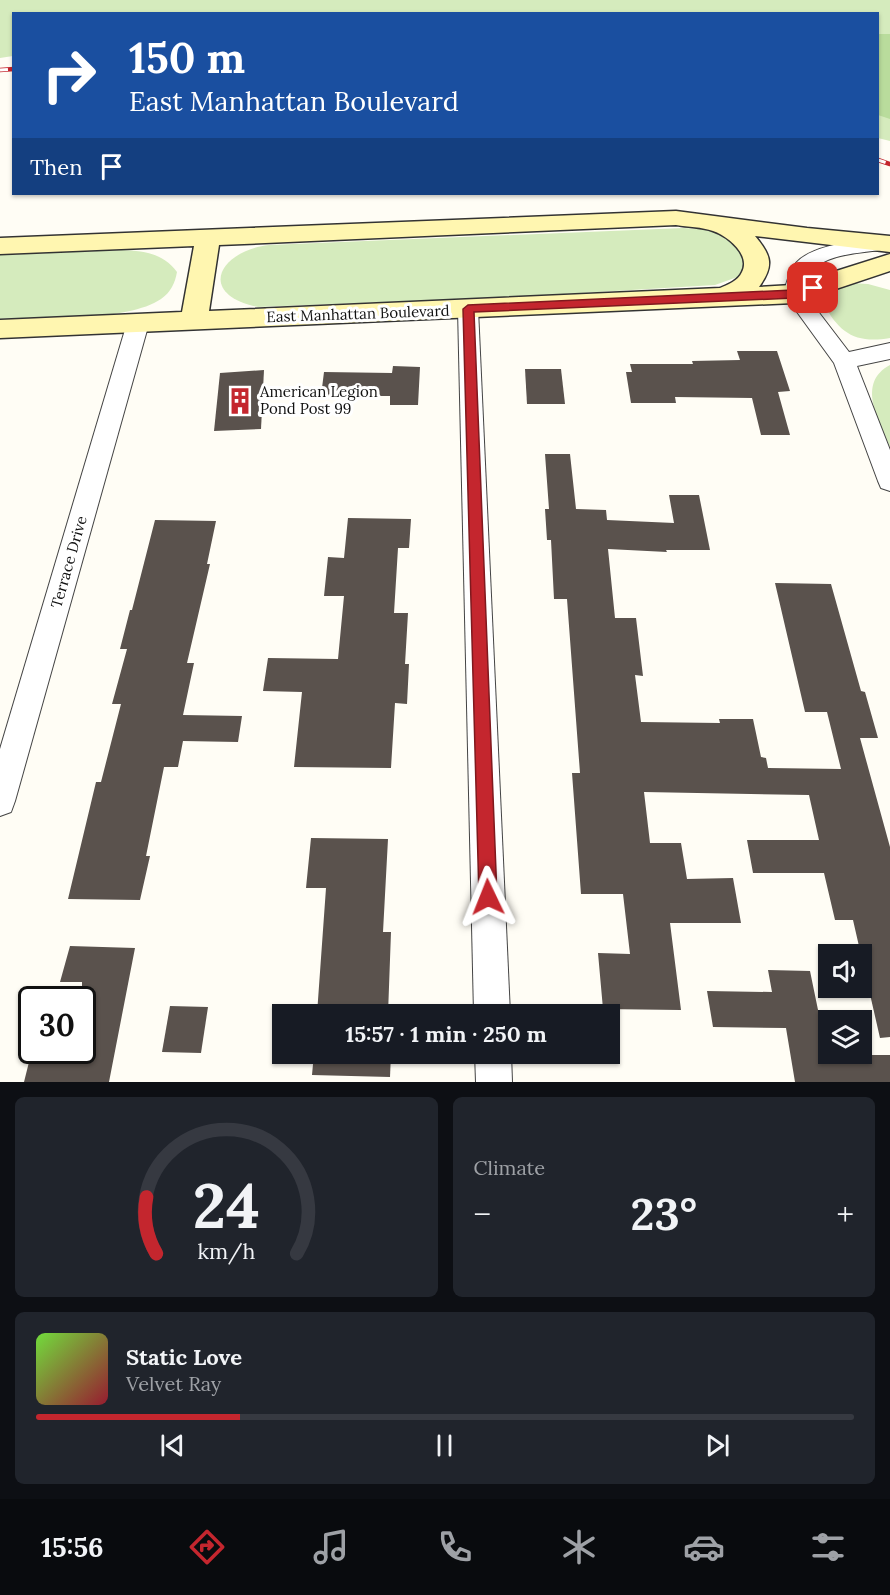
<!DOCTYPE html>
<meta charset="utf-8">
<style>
:root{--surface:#171b24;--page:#20242c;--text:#f1f3f6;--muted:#9ea1a6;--line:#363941;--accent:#c4262e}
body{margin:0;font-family:Lora,serif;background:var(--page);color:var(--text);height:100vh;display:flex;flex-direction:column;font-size:22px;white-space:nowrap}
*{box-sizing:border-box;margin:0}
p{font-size:20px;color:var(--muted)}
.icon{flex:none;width:33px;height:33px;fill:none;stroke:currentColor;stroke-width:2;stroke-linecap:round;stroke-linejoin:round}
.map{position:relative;height:1082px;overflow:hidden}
.panel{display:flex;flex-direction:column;gap:15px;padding:15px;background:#0d0f14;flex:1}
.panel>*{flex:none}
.top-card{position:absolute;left:12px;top:12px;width:867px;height:183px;border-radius:0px;box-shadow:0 2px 4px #0004;background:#1a4fa0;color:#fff;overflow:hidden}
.fabs{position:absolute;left:818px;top:944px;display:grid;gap:12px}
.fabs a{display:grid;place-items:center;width:54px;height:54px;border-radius:0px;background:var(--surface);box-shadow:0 2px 4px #0004;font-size:30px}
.speed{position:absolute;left:18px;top:986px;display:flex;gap:12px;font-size:30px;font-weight:700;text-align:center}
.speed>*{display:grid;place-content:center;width:78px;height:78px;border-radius:50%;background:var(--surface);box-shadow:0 2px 4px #0004;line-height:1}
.speed .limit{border:3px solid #111;border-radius:9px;background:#fff;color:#111}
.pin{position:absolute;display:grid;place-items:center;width:51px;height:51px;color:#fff;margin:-26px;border-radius:12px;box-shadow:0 3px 9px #0006}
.me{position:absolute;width:66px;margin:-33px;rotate:358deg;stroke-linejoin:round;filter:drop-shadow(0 0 4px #0008)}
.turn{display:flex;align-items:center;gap:21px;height:126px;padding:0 18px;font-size:27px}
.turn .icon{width:78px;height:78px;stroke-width:2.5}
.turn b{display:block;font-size:42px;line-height:51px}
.then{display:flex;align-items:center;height:57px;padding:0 18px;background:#0003;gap:12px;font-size:22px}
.big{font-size:45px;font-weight:800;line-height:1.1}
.panel .tile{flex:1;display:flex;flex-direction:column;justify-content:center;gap:9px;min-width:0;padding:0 21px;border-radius:9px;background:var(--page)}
.panel .dial{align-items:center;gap:0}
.dial svg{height:156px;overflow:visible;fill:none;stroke:var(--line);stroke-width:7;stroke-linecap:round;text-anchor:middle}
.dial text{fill:var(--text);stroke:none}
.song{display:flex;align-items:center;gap:18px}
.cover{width:72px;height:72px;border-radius:9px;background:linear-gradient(135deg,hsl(100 70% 55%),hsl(350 70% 35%))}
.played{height:6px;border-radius:3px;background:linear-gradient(90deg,var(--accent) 25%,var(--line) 25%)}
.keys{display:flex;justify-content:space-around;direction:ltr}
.heat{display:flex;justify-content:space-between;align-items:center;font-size:33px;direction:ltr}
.panel .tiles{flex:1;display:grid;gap:15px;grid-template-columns:1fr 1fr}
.tile:last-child{grid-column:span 2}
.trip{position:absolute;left:272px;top:1004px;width:348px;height:60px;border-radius:0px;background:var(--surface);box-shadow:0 2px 4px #0004;font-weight:800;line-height:60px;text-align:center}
.menu{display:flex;height:96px;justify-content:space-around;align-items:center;background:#090b0e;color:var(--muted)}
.menu .icon{width:42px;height:42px}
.menu .current{color:var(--accent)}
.menu b{font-size:27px;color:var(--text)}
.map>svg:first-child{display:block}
</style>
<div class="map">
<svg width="890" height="1082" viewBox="0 0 890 1082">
<rect width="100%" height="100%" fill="#fffdf5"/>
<g fill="#d5ebbd">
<polygon points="0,0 890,0 890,141 878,138 878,14 14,14 13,56 0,58"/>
<path d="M683,228C716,229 722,233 748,254L743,275L715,285L514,297L258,307C196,294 219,251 269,245Z"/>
<path d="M122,250C144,251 163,253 177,272C175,283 171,292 161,299C127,322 42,317 0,319V255Z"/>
<path d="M850,283L868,284L890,290V338C856,344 839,333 824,304C827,290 838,287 850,283Z"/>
<path d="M890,365V447C879,421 856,383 890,365Z"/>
</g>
<polygon fill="#b9dc9c" points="878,34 890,34 890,119 878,115"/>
<g fill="#5a524d">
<polygon points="737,351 777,351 790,391 778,392 790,435 761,435 752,398 675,397 676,403 631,403 626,372 632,372 630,364 693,364 692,361 740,360"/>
<polygon points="393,366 420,367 418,405 390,405 390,396 321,396 324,372 392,373"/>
<polygon points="525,369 561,369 565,404 527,404"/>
<polygon points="264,370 261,429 214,431 220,373"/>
<polygon points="545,454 570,454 576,509 606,510 607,520 674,523 669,495 699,495 710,550 666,550 667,552 608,549 615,618 636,618 643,676 635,675 641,722 720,723 719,719 753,719 761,757 766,758 768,768 841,769 827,712 805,712 775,583 831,584 861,691 865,692 878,738 860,738 890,847 890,1037 880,1038 853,920 835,920 824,873 753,873 747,840 819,840 809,795 644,792 650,843 681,843 687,879 733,878 741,923 670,923 681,1010 603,1009 598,953 630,954 623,894 581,894 572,773 580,773 567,599 554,599 551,540 547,540 545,509 549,509"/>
<polygon points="348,518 411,519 409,548 398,548 394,613 408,613 405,664 409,664 407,704 395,703 391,768 294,767 302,692 263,691 268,658 338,659 344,596 324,596 328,557 344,558"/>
<polygon points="155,520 216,521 207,564 210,564 187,663 194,663 183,715 242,716 238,742 183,741 178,767 164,767 146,856 150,856 140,900 68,899 96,782 101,782 121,704 112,704 127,649 120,649 130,610 132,610"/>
<polygon points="311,838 388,839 383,932 391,932 388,1014 317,1014 326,888 306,888"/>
<polygon points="70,946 135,948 109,1082 24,1082 32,1050 82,1050 82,982 60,982"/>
<polygon points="768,970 810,971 824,1039 828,1039 828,1053 834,1053 835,1055 890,1055 890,1082 795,1082 786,1028 713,1027 707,991 772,992"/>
<polygon points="170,1006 208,1007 201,1053 162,1052"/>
<polygon points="314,1053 391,1053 390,1077 312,1075"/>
</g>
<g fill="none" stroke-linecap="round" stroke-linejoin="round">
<defs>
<g id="street">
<path d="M886,237L890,238V248C866,254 830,251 812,271C807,276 806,286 804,293L849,352L890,343V359L857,366L890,450V491L881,488L878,481L834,363L784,294C786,283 789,272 796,263C814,243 861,241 886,237Z"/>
<polygon points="468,302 475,304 478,309 510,1014 474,1014 458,309 461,304"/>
<polygon points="138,316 145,318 149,323 15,801 11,812 0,816 0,749 127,323 131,318"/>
<polygon points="475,1053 511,1053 512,1082 476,1082"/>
</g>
<path id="secondary" d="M676,211L807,228L890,236V252L755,236C772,256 774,266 759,287L792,285L890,254V271L794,303L0,338V320L182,312L194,246L0,254V238ZM676,225C688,227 702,227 713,231C728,236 751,255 742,272C738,281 727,285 720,288L209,311L219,245Z"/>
</defs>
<use href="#street" stroke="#444" stroke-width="2"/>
<use href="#secondary" stroke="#333" stroke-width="3"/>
<use href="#street" fill="#fff" fill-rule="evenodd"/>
<use href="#secondary" fill="#fff6b0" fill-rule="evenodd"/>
<defs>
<g id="rail">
<polyline points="0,70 14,69"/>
<polyline points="878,160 890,164"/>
</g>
</defs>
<use href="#rail" stroke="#c4262e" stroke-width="4.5"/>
<use href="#rail" stroke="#fff" stroke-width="3" stroke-dasharray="8" stroke-linecap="butt"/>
</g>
<polygon fill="#c4262e" stroke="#7f191e" stroke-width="1.5" points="813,284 817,285 817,290 794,298 474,312 497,897 494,903 488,905 482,903 479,897 463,309 468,305 793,290"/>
<defs>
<symbol id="building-bare" viewBox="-9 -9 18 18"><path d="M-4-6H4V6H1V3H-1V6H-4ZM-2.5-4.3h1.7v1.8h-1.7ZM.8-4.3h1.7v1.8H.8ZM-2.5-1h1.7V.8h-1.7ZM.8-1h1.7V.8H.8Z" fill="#c4262e" stroke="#fff" stroke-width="2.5" paint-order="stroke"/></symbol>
</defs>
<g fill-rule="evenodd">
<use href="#building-bare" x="221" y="382" width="38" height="38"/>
</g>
<g text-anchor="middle" stroke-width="6" stroke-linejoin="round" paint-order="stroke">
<g font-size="15" fill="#111" stroke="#fff">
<text transform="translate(358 314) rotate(-2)" y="5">East Manhattan Boulevard</text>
<text transform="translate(69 562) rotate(-74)" y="5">Terrace Drive</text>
</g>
<g font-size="15" fill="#111" stroke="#fff" text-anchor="start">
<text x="260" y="397">American Legion<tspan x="260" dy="17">Pond Post 99</tspan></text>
</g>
</g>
</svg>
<div class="fabs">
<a><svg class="icon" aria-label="sound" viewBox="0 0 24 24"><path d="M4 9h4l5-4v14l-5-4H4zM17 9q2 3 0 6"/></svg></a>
<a><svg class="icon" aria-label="layers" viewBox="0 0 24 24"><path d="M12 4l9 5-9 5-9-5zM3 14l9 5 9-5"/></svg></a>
</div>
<div class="speed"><div class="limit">30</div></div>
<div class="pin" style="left:813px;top:288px;background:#d93025"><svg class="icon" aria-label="arrive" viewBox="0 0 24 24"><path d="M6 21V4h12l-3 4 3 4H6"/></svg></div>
<svg class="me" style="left:488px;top:897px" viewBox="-20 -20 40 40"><path d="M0-17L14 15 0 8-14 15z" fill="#c4262e" stroke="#fff" stroke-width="4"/></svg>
<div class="trip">15:57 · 1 min · 250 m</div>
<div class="top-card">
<div class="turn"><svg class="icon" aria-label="right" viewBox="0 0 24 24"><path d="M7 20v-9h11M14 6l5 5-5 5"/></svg><div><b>150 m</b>East Manhattan Boulevard</div></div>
<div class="then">Then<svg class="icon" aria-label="arrive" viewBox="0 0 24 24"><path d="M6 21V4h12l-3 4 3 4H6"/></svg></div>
</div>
</div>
<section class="panel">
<div class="tiles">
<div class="tile dial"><svg viewBox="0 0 100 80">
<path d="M14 69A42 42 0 1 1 86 69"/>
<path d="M14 69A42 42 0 0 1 9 40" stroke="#c4262e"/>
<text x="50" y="56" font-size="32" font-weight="700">24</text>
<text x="50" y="72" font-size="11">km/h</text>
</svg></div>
<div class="tile"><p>Climate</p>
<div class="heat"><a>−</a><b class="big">23°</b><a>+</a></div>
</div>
<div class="tile">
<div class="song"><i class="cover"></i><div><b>Static Love</b><p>Velvet Ray</p></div></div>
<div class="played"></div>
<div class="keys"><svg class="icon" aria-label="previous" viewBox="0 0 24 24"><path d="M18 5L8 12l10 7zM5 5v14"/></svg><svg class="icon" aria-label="pause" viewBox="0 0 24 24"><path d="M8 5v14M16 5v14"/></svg><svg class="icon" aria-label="next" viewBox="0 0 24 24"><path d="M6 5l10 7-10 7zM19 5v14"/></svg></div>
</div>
</div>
</section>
<nav class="menu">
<b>15:56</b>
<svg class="icon current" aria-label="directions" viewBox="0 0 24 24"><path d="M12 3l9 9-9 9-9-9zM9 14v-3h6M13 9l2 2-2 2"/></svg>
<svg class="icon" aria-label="music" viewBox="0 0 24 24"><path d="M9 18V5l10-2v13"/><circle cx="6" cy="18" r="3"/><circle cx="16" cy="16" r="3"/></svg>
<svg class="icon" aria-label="phone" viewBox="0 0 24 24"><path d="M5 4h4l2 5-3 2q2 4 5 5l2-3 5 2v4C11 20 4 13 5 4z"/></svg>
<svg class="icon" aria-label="climate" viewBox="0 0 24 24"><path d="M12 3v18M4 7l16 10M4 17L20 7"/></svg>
<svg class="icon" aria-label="car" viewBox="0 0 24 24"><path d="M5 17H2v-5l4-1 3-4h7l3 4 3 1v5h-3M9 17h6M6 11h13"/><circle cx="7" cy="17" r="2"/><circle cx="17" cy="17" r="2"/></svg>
<svg class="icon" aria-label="filters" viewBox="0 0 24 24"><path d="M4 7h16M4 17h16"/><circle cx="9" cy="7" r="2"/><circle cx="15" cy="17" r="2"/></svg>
</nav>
